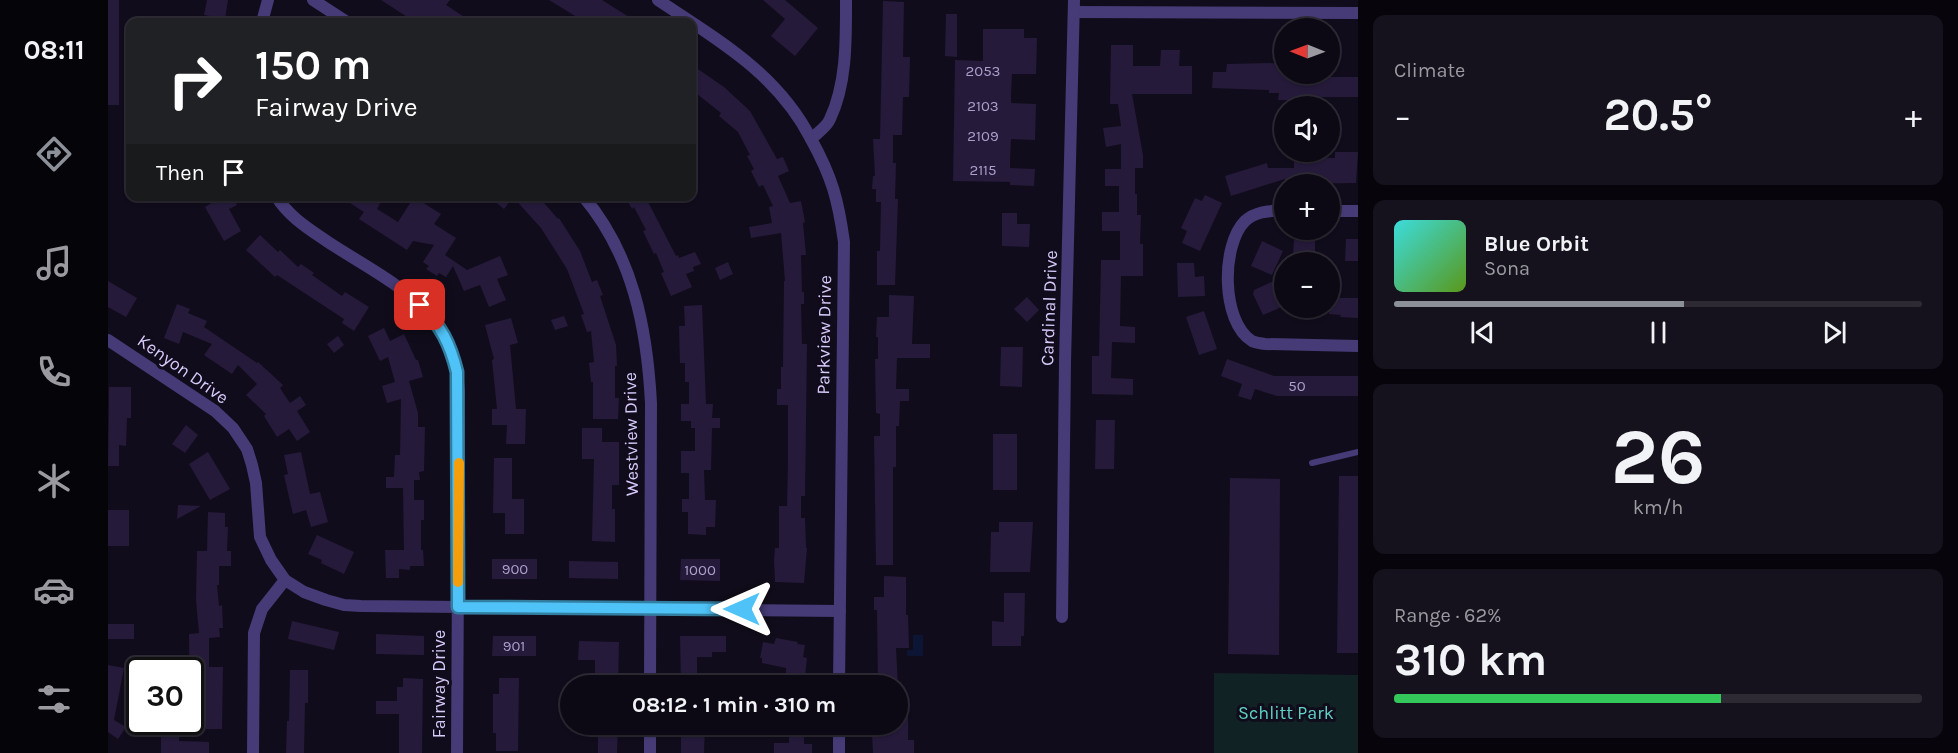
<!DOCTYPE html>
<meta charset="utf-8">
<style>
:root{--surface:#0d0914;--page:#16121d;--text:#f1f3f6;--muted:#9a9aa0;--line:#2d2a34;--accent:#8c9099}
body{margin:0;font-family:Karla,sans-serif;background:var(--page);color:var(--text);height:100vh;display:flex;flex-direction:column;font-size:22px;white-space:nowrap}
*{box-sizing:border-box;margin:0}
p{font-size:20px;color:var(--muted)}
.icon{flex:none;width:33px;height:33px;fill:none;stroke:currentColor;stroke-width:2;stroke-linecap:round;stroke-linejoin:round}
.map{position:relative;flex:1;overflow:hidden}
.side{display:flex;flex-direction:column;gap:15px;padding:15px;background:#07050b;width:600px}
.side>*{flex:none}
.banner{position:absolute;left:18px;top:18px;width:570px;height:183px;border-radius:12px;box-shadow:0 2px 4px #0004,0 0 0 2px var(--line);background:#202124;color:#fff;overflow:hidden}
.needle{width:39px;rotate:271deg}
.controls{position:absolute;left:1166px;top:18px;display:grid;gap:12px}
.controls a{display:grid;place-items:center;width:66px;height:66px;border-radius:50%;background:var(--surface);box-shadow:0 2px 4px #0004,0 0 0 2px var(--line);font-size:30px}
.speed{position:absolute;left:18px;top:657px;display:flex;gap:12px;font-size:30px;font-weight:700;text-align:center}
.speed>*{display:grid;place-content:center;width:78px;height:78px;border-radius:50%;background:var(--surface);box-shadow:0 2px 4px #0004,0 0 0 2px var(--line);line-height:1}
.speed .limit{border:3px solid #111;border-radius:9px;background:#fff;color:#111}
.pin{position:absolute;display:grid;place-items:center;width:51px;height:51px;color:#fff;margin:-26px;border-radius:12px;box-shadow:0 3px 9px #0006}
.me{position:absolute;width:66px;margin:-33px;rotate:270deg;stroke-linejoin:round;filter:drop-shadow(0 0 4px #0008)}
.turn{display:flex;align-items:center;gap:21px;height:126px;padding:0 30px;font-size:27px}
.turn .icon{width:78px;height:78px;stroke-width:2.5}
.turn b{display:block;font-size:42px;line-height:51px}
.then{display:flex;align-items:center;height:57px;padding:0 30px;background:#0003;gap:12px;font-size:22px}
.big{font-size:45px;font-weight:700;line-height:1.1}
.side .tile{flex:1;display:flex;flex-direction:column;justify-content:center;gap:9px;min-width:0;padding:0 21px;border-radius:12px;background:var(--page)}
.side .dial{align-items:center;gap:0}
.dial b{font-size:78px;line-height:1}
.song{display:flex;align-items:center;gap:18px}
.cover{width:72px;height:72px;border-radius:9px;background:linear-gradient(135deg,hsl(180 70% 55%),hsl(90 70% 35%))}
.played{height:6px;border-radius:3px;background:linear-gradient(90deg,var(--accent) 55%,var(--line) 55%)}
.keys{display:flex;justify-content:space-around;direction:ltr}
.heat{display:flex;justify-content:space-between;align-items:center;font-size:33px;direction:ltr}
.charge{height:9px;border-radius:4px;background:linear-gradient(90deg,#34c759 62%,var(--line) 0)}
.trip{position:absolute;left:452px;top:675px;width:348px;height:60px;border-radius:30px;background:var(--surface);box-shadow:0 2px 4px #0004,0 0 0 2px var(--line);font-weight:700;line-height:60px;text-align:center}
main{display:flex;flex:1;min-height:0}
.dock{display:flex;flex-direction:column;width:108px;justify-content:space-around;align-items:center;background:#050408;color:var(--muted)}
.dock .icon{width:42px;height:42px}
.dock .current{color:var(--accent)}
.dock b{font-size:27px;color:var(--text)}
.map>svg:first-child{display:block}
</style>
<main>
<nav class="dock">
<b>08:11</b>
<svg class="icon current" aria-label="directions" viewBox="0 0 24 24"><path d="M12 3l9 9-9 9-9-9zM9 14v-3h6M13 9l2 2-2 2"/></svg>
<svg class="icon" aria-label="music" viewBox="0 0 24 24"><path d="M9 18V5l10-2v13"/><circle cx="6" cy="18" r="3"/><circle cx="16" cy="16" r="3"/></svg>
<svg class="icon" aria-label="phone" viewBox="0 0 24 24"><path d="M5 4h4l2 5-3 2q2 4 5 5l2-3 5 2v4C11 20 4 13 5 4z"/></svg>
<svg class="icon" aria-label="climate" viewBox="0 0 24 24"><path d="M12 3v18M4 7l16 10M4 17L20 7"/></svg>
<svg class="icon" aria-label="car" viewBox="0 0 24 24"><path d="M5 17H2v-5l4-1 3-4h7l3 4 3 1v5h-3M9 17h6M6 11h13"/><circle cx="7" cy="17" r="2"/><circle cx="17" cy="17" r="2"/></svg>
<svg class="icon" aria-label="filters" viewBox="0 0 24 24"><path d="M4 7h16M4 17h16"/><circle cx="9" cy="7" r="2"/><circle cx="15" cy="17" r="2"/></svg>
</nav>
<div class="map">
<svg width="1250" height="753" viewBox="0 0 1250 753">
<rect width="100%" height="100%" fill="#110c1b"/>
<polygon fill="#102224" points="1106,673 1250,675 1250,753 1106,753"/>
<polygon fill="#0c1534" points="805,635 815,635 815,656 799,656 799,650 805,650"/>
<g fill="#251a3a">
<rect x="0" y="0" width="11" height="105"/>
<polygon points="99,0 120,0 117,19 96,15"/>
<polygon points="273,0 342,0 338,5 364,22 307,22"/>
<polygon points="441,0 494,0 529,22 477,22"/>
<polygon points="655,0 677,0 710,28 687,56 663,36 677,19"/>
<polygon points="775,1 796,2 795,57 802,57 801,97 795,97 794,135 785,135 785,163 788,163 787,199 790,199 787,285 769,285 769,251 772,251 773,202 768,202 768,189 764,189 765,176 767,176 765,139 772,139"/>
<polygon points="838,14 849,14 849,57 837,56"/>
<polygon points="875,29 916,29 916,38 929,38 928,74 904,74 903,95 903,103 928,104 927,140 903,139 902,160 902,168 927,169 926,186 902,185 902,182 845,181 847,60 875,61"/>
<polygon points="1003,45 1025,45 1025,66 1052,66 1053,50 1072,50 1071,66 1084,66 1084,94 1024,94 1035,155 1035,168 1027,168 1027,194 1029,194 1029,215 1033,215 1032,244 1035,244 1035,276 1013,276 1012,326 1027,327 1027,343 1004,342 1003,378 1025,379 1025,395 984,394 984,356 991,356 993,260 1012,260 1012,231 994,231 994,212 1011,212 1011,186 997,186 997,169 1013,169 1013,144 998,147 995,128 1013,126 1010,104 1002,104"/>
<polygon points="1162,63 1176,64 1176,74 1206,74 1206,77 1250,77 1250,97 1205,97 1205,106 1192,106 1192,100 1170,100 1171,93 1161,93 1161,90 1104,88 1105,72 1118,72 1119,64"/>
<polygon points="584,65 616,87 642,111 669,159 675,157 681,171 670,176 682,203 693,201 697,222 695,223 698,255 693,255 694,292 696,292 696,304 693,304 694,344 699,344 697,496 693,496 693,518 697,518 698,548 699,548 696,583 667,582 666,560 667,548 671,548 671,506 679,506 680,462 680,405 669,405 669,389 673,389 673,367 675,367 676,281 677,281 673,233 643,238 641,227 664,223 661,207 665,206 655,185 651,187 643,171 646,169 639,156 642,155 630,132 611,116 613,113 584,90"/>
<polygon points="1227,152 1250,152 1248,183 1177,184 1177,179 1123,196 1117,176 1159,163 1160,168 1186,168 1186,158 1227,158"/>
<polygon points="1097,195 1114,203 1092,251 1074,243 1079,231 1073,228 1087,198 1094,201"/>
<polygon points="115,196 125,196 129,205 121,209 133,231 116,241 97,207"/>
<polygon points="231,196 276,196 269,209 290,222 306,197 333,214 326,224 348,238 337,255 359,270 392,256 400,275 389,279 398,300 381,307 372,285 356,291 345,266 338,277 331,273 329,276 318,269 321,266 315,262 326,245 305,241 299,250 251,219 256,212"/>
<polygon points="380,196 430,196 450,219 451,218 472,251 484,282 489,280 495,295 492,296 508,345 509,366 507,366 507,398 511,398 510,419 485,419 485,382 483,382 481,363 486,362 483,331 479,332 473,315 476,314 459,269 433,228 405,197 396,209"/>
<polygon points="517,196 544,196 539,200 568,256 570,255 571,258 587,252 593,264 585,267 586,271 578,274 584,287 563,296 553,273 556,272 548,253 546,254 535,231 538,230 526,207 524,209"/>
<polygon points="894,213 909,213 909,224 922,224 921,247 894,246"/>
<polygon points="152,235 170,252 172,250 190,267 193,264 206,273 204,275 234,296 237,292 261,307 246,331 234,323 236,319 169,275 167,277 138,250"/>
<polygon points="1238,239 1250,239 1250,261 1237,261"/>
<polygon points="1186,240 1207,241 1207,257 1185,257"/>
<polygon points="1154,241 1175,251 1164,275 1143,266"/>
<polygon points="620,262 625,274 612,280 607,268"/>
<polygon points="1069,263 1086,263 1087,277 1096,276 1097,296 1070,297"/>
<polygon points="1168,280 1176,300 1176,306 1155,315 1145,294 1146,290"/>
<polygon points="0,281 29,298 18,317 0,307"/>
<polygon points="781,295 806,296 804,344 822,344 822,358 789,358 788,389 801,389 801,401 792,401 791,426 788,426 788,467 785,467 785,565 768,565 766,436 772,436 772,414 768,413 767,359 770,359 770,337 768,337 769,317 781,317"/>
<polygon points="919,297 931,310 919,322 906,309"/>
<polygon points="1221,298 1250,298 1250,318 1232,317 1233,315 1221,314"/>
<polygon points="69,304 82,309 80,313 99,321 96,327 149,363 150,362 175,385 172,388 182,403 192,396 198,405 189,411 202,432 189,441 181,429 169,437 156,416 158,414 138,395 149,384 130,365 124,374 96,355 104,344 75,332 71,344 56,338"/>
<polygon points="594,305 598,404 605,404 604,418 612,418 612,428 604,428 603,470 596,470 597,500 608,500 607,527 598,527 598,535 580,534 580,512 574,512 574,499 581,499 581,473 573,473 573,451 587,451 587,428 583,428 583,421 573,421 573,404 581,404 581,382 577,382 577,363 572,363 571,326 577,326 576,306"/>
<rect x="1187" y="308" width="17" height="10"/>
<polygon points="1096,311 1109,349 1091,355 1078,317"/>
<polygon points="456,316 460,326 447,330 443,320"/>
<polygon points="403,318 410,343 402,345 408,409 418,409 417,444 398,444 399,425 384,425 384,409 389,409 384,360 386,359 377,325"/>
<polygon points="276,328 282,341 296,334 308,360 310,360 315,377 301,381 310,413 310,427 317,427 316,471 311,472 312,480 306,480 306,500 316,500 316,520 313,520 313,550 315,550 316,566 302,566 302,570 291,569 291,578 278,578 277,550 296,550 295,488 278,488 278,477 286,477 287,455 292,455 293,399 279,403 274,386 287,382 280,357 272,361 260,336"/>
<polygon points="230,336 236,345 226,353 219,344"/>
<polygon points="893,347 915,347 914,387 892,386"/>
<polygon points="1119,359 1166,376 1250,376 1250,396 1169,396 1147,389 1143,400 1130,396 1134,384 1113,376"/>
<polygon points="1,387 23,387 23,418 19,418 18,446 11,445 11,466 0,466"/>
<polygon points="988,420 1007,420 1006,469 987,469"/>
<polygon points="78,425 90,435 77,453 64,444"/>
<polygon points="474,428 494,428 494,442 511,442 511,485 504,485 504,509 507,509 507,542 484,541 486,459 474,459"/>
<rect x="885" y="434" width="24" height="56"/>
<polygon points="100,452 122,489 102,500 81,464"/>
<polygon points="193,452 202,494 212,492 220,522 203,527 198,510 185,514 176,475 180,474 176,455"/>
<polygon points="386,458 404,458 404,499 416,499 416,534 397,534 397,513 385,513"/>
<polygon points="1231,476 1250,476 1250,653 1229,653"/>
<polygon points="1122,478 1172,479 1171,655 1120,654"/>
<polygon points="70,505 93,506 69,519"/>
<rect x="0" y="510" width="21" height="36"/>
<polygon points="100,512 117,513 117,527 120,527 119,551 123,551 123,566 111,566 111,585 109,585 111,606 114,605 115,628 111,628 112,637 101,638 101,667 115,667 114,729 98,729 98,717 82,717 81,634 91,633 88,600 89,551 99,551"/>
<polygon points="891,522 925,522 922,572 882,572 883,532 891,532"/>
<polygon points="209,535 246,552 236,574 213,563 214,560 200,554"/>
<rect x="384" y="559" width="45" height="20"/>
<polygon points="573,559 612,559 612,581 572,580"/>
<polygon points="461,561 510,562 510,579 461,578"/>
<polygon points="776,576 798,577 798,615 800,615 801,648 788,648 790,686 770,686 769,610 766,610 766,597 776,597"/>
<polygon points="896,593 917,593 916,636 913,636 913,646 884,646 884,621 896,622"/>
<polygon points="184,621 231,632 226,650 180,639"/>
<rect x="0" y="624" width="26" height="15"/>
<polygon points="268,634 316,636 316,655 268,654"/>
<polygon points="385,636 428,636 428,656 384,656"/>
<polygon points="572,636 618,636 618,652 604,652 604,657 589,657 589,686 573,686"/>
<polygon points="668,638 690,642 689,644 697,645 695,657 699,658 696,686 678,686 678,668 654,663 654,658 652,658 655,642 666,644"/>
<polygon points="471,641 511,642 510,686 487,686 487,660 470,660"/>
<polygon points="0,665 16,668 6,720 18,727 10,739 0,732"/>
<polygon points="182,670 200,670 200,703 197,703 196,753 178,753 179,721 181,721"/>
<polygon points="295,678 315,679 314,753 291,753 291,714 268,714 268,701 289,701 289,687 295,687"/>
<polygon points="391,678 411,678 410,751 388,751 388,733 385,733 385,694 391,694"/>
<polygon points="789,717 800,717 800,740 806,740 806,753 765,753 764,734 781,734 781,724 789,724"/>
<polygon points="577,724 597,724 596,753 573,753 573,734 577,734"/>
<polygon points="490,727 510,727 509,753 490,753"/>
<polygon points="681,729 696,729 696,744 704,744 704,753 666,753 666,743 681,743"/>
<polygon points="53,734 71,734 71,741 101,742 101,753 53,753"/>
</g>
<g fill="none" stroke-linecap="round" stroke-linejoin="round">
<polyline stroke="#463b76" stroke-width="6" points="1204,463 1250,452"/>
<g stroke="#463b76" stroke-width="12">
<polyline points="205,0 239,22"/>
<path d="M550,0C610,40 669,73 703,139"/>
<polyline points="966,12 1250,13"/>
<polyline points="154,22 160,0"/>
<path d="M168,196C181,217 201,229 220,242C283,283 345,307 351,391L349,753"/>
<path d="M475,196C525,255 539,328 543,403L542,686"/>
<path d="M1176,210C1162,211 1148,211 1137,221C1113,245 1113,322 1144,341C1147,343 1153,343 1157,344L1250,346"/>
<polyline points="1221,211 1250,211"/>
<polyline points="0,340 107,411 125,428 139,449 144,465 148,483 152,537 163,560 177,580 196,592 218,600 236,605 253,606 732,611"/>
<polyline points="954,617 957,362 966,0"/>
<path d="M731,686L736,242C730,199 724,177 703,139C709,133 719,127 722,119C739,83 738,39 738,0"/>
<polyline points="145,753 146,633 154,609 177,580"/>
<polyline points="542,753 542,724"/>
<polyline points="731,753 731,724"/>
</g>
</g>
<g fill="none" stroke-linecap="round" stroke-linejoin="round">
<defs>
<path id="route" d="M312,305C333,326 342,343 349,372L350,607L634,609"/>
</defs>
<use href="#route" stroke="#337fa1" stroke-width="15"/>
<use href="#route" stroke="#4fc3f7" stroke-width="10"/>
<polyline stroke="#f59e0b" stroke-width="10" points="350,582 351,463"/>
</g>
<g text-anchor="middle" stroke-width="6" stroke-linejoin="round" paint-order="stroke">
<g font-size="15" fill="#aa9fcb">
<text x="875" y="76">2053</text>
<text x="875" y="111">2103</text>
<text x="875" y="141">2109</text>
<text x="875" y="175">2115</text>
<text x="1189" y="391">50</text>
<text x="407" y="574">900</text>
<text x="592" y="575">1000</text>
<text x="406" y="651">901</text>
</g>
<g font-size="18" fill="#d7cbfb" stroke="#110c1b">
<text transform="translate(941 308) rotate(-88)" y="6">Cardinal Drive</text>
<text transform="translate(716 335) rotate(-89)" y="6">Parkview Drive</text>
<text transform="translate(75 369) rotate(35)" y="6">Kenyon Drive</text>
<text transform="translate(523 434) rotate(-91)" y="6">Westview Drive</text>
<text transform="translate(331 684) rotate(-90)" y="6">Fairway Drive</text>
</g>
<g font-size="18" fill="#5ed3c6" stroke="#110c1b">
<text x="1178" y="719">Schlitt Park</text>
</g>
</g>
</svg>
<div class="controls">
<a><svg class="needle" viewBox="-14 -14 28 28"><path d="M0-13l5 13h-10z" fill="#e53935"/><path d="M0 13l5-13h-10z" fill="#9a9aa0"/></svg></a>
<a><svg class="icon" aria-label="sound" viewBox="0 0 24 24"><path d="M4 9h4l5-4v14l-5-4H4zM17 9q2 3 0 6"/></svg></a>
<a>+</a>
<a>−</a>
</div>
<div class="speed"><div class="limit">30</div></div>
<div class="pin" style="left:312px;top:305px;background:#d93025"><svg class="icon" aria-label="arrive" viewBox="0 0 24 24"><path d="M6 21V4h12l-3 4 3 4H6"/></svg></div>
<svg class="me" style="left:634px;top:609px" viewBox="-20 -20 40 40"><path d="M0-17L14 15 0 8-14 15z" fill="#4fc3f7" stroke="#fff" stroke-width="4"/></svg>
<div class="trip">08:12 · 1 min · 310 m</div>
<div class="banner">
<div class="turn"><svg class="icon" aria-label="right" viewBox="0 0 24 24"><path d="M7 20v-9h11M14 6l5 5-5 5"/></svg><div><b>150 m</b>Fairway Drive</div></div>
<div class="then">Then<svg class="icon" aria-label="arrive" viewBox="0 0 24 24"><path d="M6 21V4h12l-3 4 3 4H6"/></svg></div>
</div>
</div>
<section class="side">
<div class="tile"><p>Climate</p>
<div class="heat"><a>−</a><b class="big">20.5°</b><a>+</a></div>
</div>
<div class="tile">
<div class="song"><i class="cover"></i><div><b>Blue Orbit</b><p>Sona</p></div></div>
<div class="played"></div>
<div class="keys"><svg class="icon" aria-label="previous" viewBox="0 0 24 24"><path d="M18 5L8 12l10 7zM5 5v14"/></svg><svg class="icon" aria-label="pause" viewBox="0 0 24 24"><path d="M8 5v14M16 5v14"/></svg><svg class="icon" aria-label="next" viewBox="0 0 24 24"><path d="M6 5l10 7-10 7zM19 5v14"/></svg></div>
</div>
<div class="tile dial"><b>26</b><p>km/h</p></div>
<div class="tile"><p>Range · 62%</p><b class="big">310 km</b><div class="charge"></div></div>
</section>
</main>
